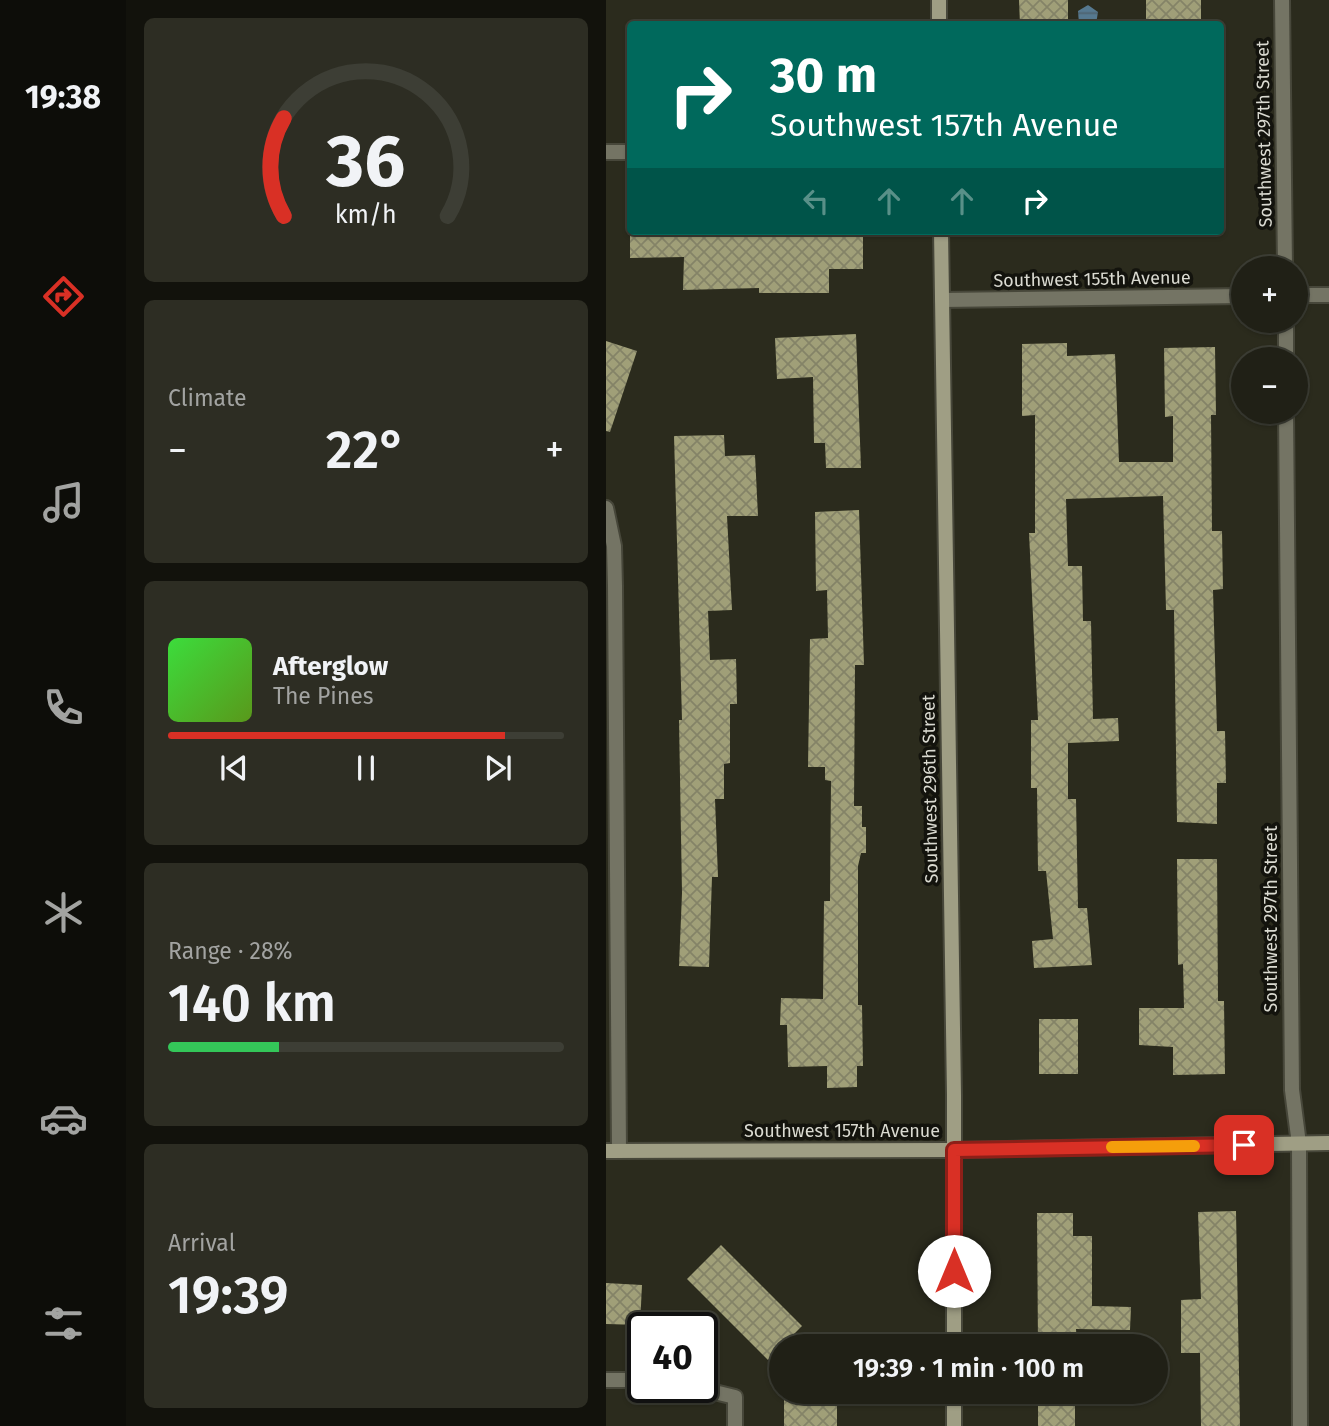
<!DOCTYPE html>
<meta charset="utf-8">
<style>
:root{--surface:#202016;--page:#2d2d23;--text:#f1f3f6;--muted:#a2a3a1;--line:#3d3e35;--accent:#d93025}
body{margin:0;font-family:"Fira Sans",sans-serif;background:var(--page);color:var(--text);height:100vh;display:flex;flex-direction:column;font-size:26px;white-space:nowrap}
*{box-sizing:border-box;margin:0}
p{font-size:23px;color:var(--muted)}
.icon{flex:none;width:38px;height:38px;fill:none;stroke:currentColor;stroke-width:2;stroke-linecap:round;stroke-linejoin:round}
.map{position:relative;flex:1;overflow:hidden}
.sheet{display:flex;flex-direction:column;gap:18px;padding:18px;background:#12120c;width:480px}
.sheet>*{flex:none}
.guide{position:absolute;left:21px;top:21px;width:597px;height:214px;border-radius:7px;box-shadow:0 2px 5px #0004,0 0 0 2px var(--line);background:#00695c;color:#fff;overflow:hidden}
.tools{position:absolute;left:625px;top:256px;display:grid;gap:14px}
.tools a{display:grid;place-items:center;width:77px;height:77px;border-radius:50%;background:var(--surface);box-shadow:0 2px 5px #0004,0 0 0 2px var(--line);font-size:35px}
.speed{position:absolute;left:21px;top:1312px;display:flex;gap:14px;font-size:35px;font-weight:700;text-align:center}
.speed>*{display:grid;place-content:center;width:91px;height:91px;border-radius:50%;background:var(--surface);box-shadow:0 2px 5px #0004,0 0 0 2px var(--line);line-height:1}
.speed .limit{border:4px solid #111;border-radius:10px;background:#fff;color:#111}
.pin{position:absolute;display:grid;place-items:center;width:60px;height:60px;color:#fff;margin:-30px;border-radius:14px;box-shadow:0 4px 10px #0006}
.me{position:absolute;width:77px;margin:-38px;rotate:0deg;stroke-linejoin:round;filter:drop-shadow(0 0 5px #0008)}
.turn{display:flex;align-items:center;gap:24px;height:147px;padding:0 28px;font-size:32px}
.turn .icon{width:91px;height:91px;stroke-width:2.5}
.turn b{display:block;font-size:49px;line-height:60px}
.lanes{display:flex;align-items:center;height:66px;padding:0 28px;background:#0003;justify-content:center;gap:35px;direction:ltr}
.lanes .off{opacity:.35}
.big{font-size:52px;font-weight:600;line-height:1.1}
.sheet .card{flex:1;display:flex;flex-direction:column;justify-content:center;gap:10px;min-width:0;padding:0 24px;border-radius:10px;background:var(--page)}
.sheet .dial{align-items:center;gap:0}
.dial svg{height:182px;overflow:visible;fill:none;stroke:var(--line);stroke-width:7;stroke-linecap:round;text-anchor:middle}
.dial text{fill:var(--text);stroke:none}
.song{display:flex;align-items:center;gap:21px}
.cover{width:84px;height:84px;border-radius:10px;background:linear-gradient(135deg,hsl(120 70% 55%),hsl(90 70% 35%))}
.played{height:7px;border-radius:4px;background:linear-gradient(90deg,var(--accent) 85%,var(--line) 85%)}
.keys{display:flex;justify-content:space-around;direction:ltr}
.heat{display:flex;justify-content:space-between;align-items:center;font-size:38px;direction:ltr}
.charge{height:10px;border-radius:5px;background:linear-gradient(90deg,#34c759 28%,var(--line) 0)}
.trip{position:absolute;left:163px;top:1334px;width:399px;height:70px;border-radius:35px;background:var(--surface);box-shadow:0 2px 5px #0004,0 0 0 2px var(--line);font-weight:600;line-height:70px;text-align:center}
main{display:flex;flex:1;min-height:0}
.dock{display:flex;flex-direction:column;width:126px;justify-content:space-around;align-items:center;background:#0d0d09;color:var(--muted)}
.dock .icon{width:49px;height:49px}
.dock .selected{color:var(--accent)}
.dock b{font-size:32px;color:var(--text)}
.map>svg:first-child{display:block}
</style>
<main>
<nav class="dock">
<b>19:38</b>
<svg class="icon selected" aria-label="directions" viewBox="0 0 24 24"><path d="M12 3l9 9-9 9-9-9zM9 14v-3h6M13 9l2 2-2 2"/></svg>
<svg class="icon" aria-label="music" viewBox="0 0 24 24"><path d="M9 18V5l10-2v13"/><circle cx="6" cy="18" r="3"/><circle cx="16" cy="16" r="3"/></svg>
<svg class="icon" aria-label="phone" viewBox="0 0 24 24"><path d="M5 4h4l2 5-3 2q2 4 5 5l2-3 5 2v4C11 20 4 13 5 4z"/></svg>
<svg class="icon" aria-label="climate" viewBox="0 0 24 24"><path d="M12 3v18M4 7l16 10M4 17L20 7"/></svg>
<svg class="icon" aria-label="car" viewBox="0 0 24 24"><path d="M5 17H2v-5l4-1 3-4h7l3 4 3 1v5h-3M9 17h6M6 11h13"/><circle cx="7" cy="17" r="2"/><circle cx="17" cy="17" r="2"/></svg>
<svg class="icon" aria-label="filters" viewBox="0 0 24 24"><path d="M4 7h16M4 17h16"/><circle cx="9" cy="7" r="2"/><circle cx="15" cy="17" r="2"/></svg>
</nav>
<section class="sheet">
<div class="card dial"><svg viewBox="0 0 100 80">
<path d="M14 69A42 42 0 1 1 86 69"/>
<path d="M14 69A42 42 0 0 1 14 26" stroke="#d93025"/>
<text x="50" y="56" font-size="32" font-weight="700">36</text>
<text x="50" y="72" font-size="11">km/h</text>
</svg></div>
<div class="card"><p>Climate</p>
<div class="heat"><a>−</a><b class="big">22°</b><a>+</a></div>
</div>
<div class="card">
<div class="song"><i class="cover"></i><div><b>Afterglow</b><p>The Pines</p></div></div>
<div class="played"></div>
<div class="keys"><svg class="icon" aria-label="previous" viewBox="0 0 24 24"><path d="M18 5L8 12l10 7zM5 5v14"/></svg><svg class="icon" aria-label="pause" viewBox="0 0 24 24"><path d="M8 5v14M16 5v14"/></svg><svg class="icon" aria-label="next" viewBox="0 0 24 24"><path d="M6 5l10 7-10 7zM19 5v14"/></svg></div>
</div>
<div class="card"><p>Range · 28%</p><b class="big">140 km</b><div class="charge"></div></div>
<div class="card"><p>Arrival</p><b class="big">19:39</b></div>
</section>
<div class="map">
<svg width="724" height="1426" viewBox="0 0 724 1426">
<defs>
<pattern id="water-rules" width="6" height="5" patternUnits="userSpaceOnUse" patternTransform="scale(1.75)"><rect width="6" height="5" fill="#567990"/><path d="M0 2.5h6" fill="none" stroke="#4e6370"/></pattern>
<pattern id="building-cross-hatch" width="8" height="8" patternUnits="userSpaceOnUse" patternTransform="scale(1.75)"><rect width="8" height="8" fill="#a09f78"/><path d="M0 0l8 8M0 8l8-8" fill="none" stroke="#848367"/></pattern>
</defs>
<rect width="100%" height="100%" fill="#2b2b1d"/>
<polygon fill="url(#water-rules)" points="482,5 492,12 490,24 473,24 472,11"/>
<g fill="url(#building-cross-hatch)">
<polygon points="413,0 462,0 462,24 414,24"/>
<rect x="540" y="0" width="55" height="24"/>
<polygon points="24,231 257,231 257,269 223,269 223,293 153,293 153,288 77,290 78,257 24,258"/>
<polygon points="250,334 255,468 220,468 219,443 208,443 207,377 171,379 169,338"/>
<polygon points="0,341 31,351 4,432 0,431"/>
<polygon points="461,343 461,356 509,354 513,462 567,462 567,416 559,417 558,348 609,347 610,415 605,415 606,531 616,531 617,589 607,590 611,731 619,731 620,783 611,783 611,824 571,822 568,610 560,610 557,496 460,499 462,566 476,566 477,621 485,621 487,719 512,718 513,741 462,743 462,799 470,799 472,908 481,908 486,965 428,968 426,941 447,939 440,871 432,871 431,788 425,788 425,720 432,720 423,533 429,533 429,415 416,416 416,344"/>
<polygon points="118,435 119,456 149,455 152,516 121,516 126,610 102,611 104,660 130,659 131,704 124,704 124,763 118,764 118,799 109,799 112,877 106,877 103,967 73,966 76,893 73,720 76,720 68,436"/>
<polygon points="253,510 258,665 249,665 248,806 256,806 256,827 260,827 260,853 255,853 252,866 252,1005 256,1005 257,1066 251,1066 251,1087 221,1088 221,1066 182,1067 181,1025 174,1025 175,998 217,999 218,901 224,901 225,781 219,780 219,767 202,767 204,639 222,638 221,590 210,591 209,512"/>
<polygon points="571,859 611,859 612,1001 618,1001 619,1074 567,1075 567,1047 533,1045 533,1008 578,1008 577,964 572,965"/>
<rect x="433" y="1019" width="39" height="55"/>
<polygon points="630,1211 634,1426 595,1426 594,1353 575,1353 575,1300 595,1299 592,1212"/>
<polygon points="431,1213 467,1213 467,1236 486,1236 486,1306 525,1307 524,1330 470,1329 471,1346 432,1346"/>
<polygon points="115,1245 196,1326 162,1360 81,1279"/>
<polygon points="0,1283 36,1285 34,1325 0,1324"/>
<rect x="178" y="1391" width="53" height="35"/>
<rect x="432" y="1400" width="37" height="26"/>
</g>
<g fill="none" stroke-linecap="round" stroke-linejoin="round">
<defs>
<g id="street">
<polyline points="676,0 679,268"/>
<polyline points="0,152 24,152"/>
<polyline points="690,295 724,295"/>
<polyline points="336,300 637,296"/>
<polyline points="680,320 680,359"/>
<polyline points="680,411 686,1090 693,1144 694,1426"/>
<polyline points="0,508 8,546 9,586 13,1151"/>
<polyline points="0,1380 37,1380"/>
<polyline points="92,1388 129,1397 129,1426"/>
</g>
<g id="secondary">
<polyline points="333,0 333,24"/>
<polyline points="335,231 348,1095 348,1346"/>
<polyline points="0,1151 348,1150 724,1143"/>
<polyline points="348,1426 348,1391"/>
</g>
</defs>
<use href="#street" stroke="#47473a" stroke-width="18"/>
<use href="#secondary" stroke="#47473a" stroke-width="18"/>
<use href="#street" stroke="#747464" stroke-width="14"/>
<use href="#secondary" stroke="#9f9e84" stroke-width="14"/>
</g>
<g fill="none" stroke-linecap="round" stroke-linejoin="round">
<defs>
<polyline id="route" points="348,1271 348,1150 638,1145"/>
</defs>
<use href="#route" stroke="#8d1f18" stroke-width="18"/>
<use href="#route" stroke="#d93025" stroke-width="12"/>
<polyline stroke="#f59e0b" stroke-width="12" points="506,1147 588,1146"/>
</g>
<g text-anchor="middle" stroke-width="7" stroke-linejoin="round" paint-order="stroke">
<g font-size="18" fill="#dadad1" stroke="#13130d">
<text transform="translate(658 134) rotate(-91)" y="6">Southwest 297th Street</text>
<text transform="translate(486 279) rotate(-1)" y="6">Southwest 155th Avenue</text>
<text transform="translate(324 789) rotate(-91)" y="6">Southwest 296th Street</text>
<text transform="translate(665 919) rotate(-90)" y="6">Southwest 297th Street</text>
<text x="236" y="1137">Southwest 157th Avenue</text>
</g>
</g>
</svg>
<div class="tools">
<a>+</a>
<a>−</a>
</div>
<div class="speed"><div class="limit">40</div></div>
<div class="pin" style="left:638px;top:1145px;background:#d93025"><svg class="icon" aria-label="arrive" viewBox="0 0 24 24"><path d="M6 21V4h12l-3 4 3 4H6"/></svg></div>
<svg class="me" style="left:348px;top:1271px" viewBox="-20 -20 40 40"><circle r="19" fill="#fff"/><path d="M0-13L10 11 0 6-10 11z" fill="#d93025"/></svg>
<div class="trip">19:39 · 1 min · 100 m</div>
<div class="guide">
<div class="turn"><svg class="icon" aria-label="right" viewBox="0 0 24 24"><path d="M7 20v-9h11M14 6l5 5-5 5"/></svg><div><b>30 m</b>Southwest 157th Avenue</div></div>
<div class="lanes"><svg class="icon off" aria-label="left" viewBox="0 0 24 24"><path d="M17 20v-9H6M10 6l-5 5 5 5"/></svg><svg class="icon off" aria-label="ahead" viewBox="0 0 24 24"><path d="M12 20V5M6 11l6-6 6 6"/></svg><svg class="icon off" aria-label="ahead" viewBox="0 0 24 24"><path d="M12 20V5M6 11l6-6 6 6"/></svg><svg class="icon" aria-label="right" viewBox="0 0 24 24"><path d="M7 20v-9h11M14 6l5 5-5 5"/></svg></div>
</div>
</div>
</main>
